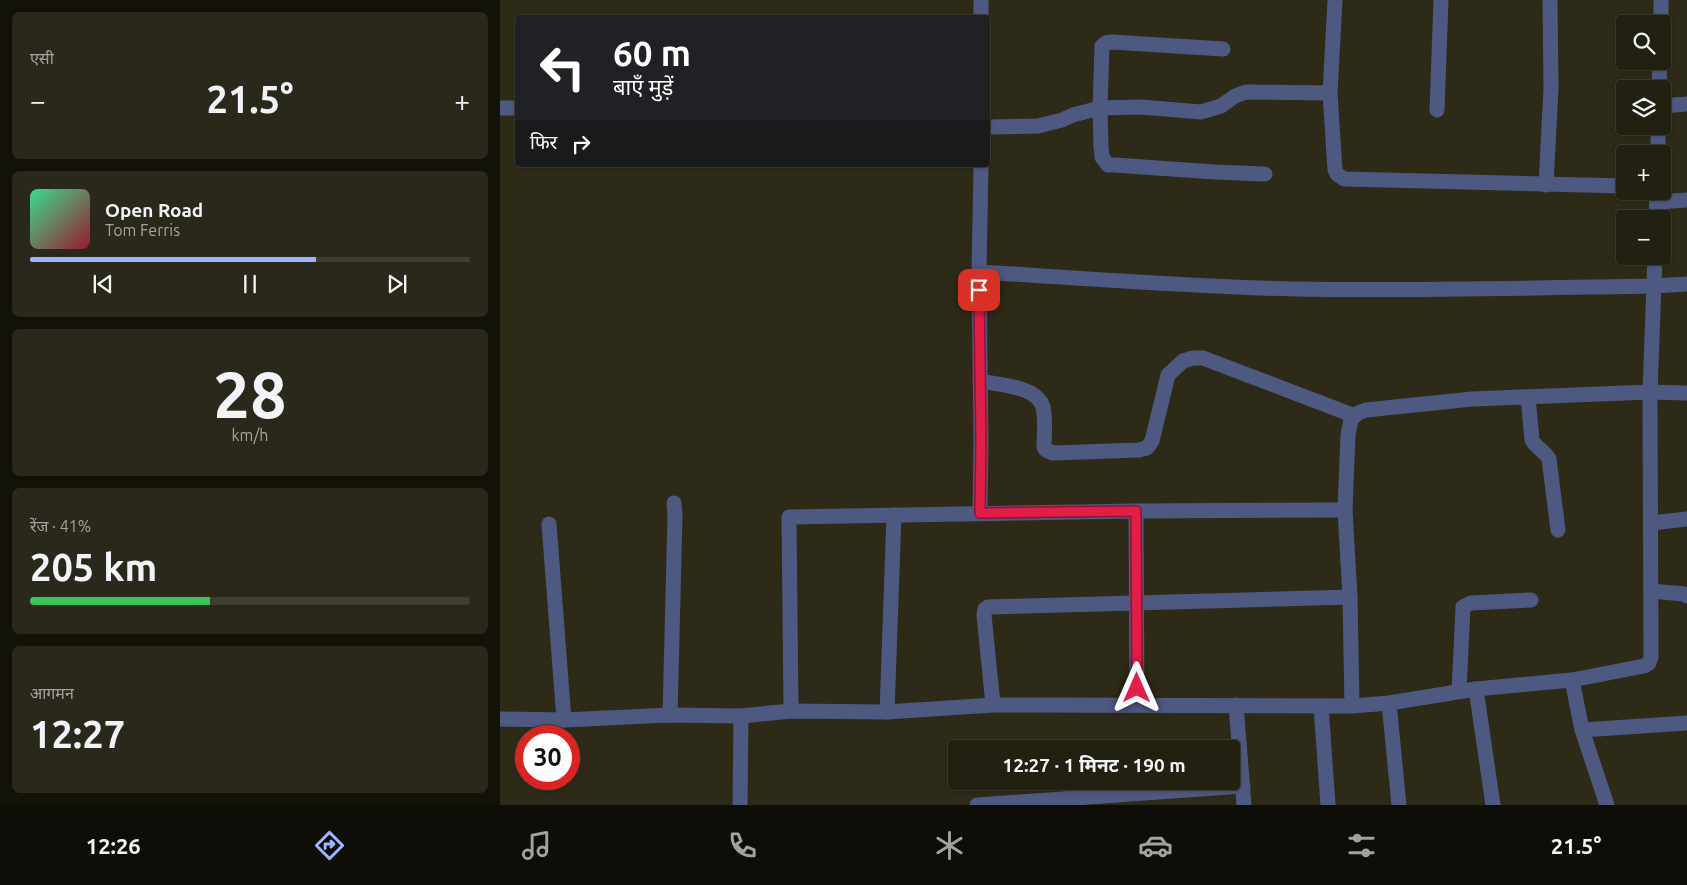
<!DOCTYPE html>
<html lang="hi">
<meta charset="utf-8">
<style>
:root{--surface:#222011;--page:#2a281a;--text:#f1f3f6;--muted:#a2a39f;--line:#3f3e31;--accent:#a0b3fd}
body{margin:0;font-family:Ubuntu,"Noto Sans Devanagari",sans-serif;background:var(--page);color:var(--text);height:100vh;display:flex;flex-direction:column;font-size:19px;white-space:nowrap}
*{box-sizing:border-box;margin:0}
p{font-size:16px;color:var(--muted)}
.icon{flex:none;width:28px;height:28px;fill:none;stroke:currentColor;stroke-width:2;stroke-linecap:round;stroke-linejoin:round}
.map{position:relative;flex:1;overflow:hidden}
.side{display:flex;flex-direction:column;gap:12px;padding:12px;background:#131209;width:500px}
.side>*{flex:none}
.guide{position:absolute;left:15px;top:15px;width:475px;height:152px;border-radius:5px;box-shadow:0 1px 4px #0004,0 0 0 1px var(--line);background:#202124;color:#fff;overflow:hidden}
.buttons{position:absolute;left:1116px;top:15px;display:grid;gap:10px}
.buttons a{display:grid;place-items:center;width:55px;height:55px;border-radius:5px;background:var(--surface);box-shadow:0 1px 4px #0004,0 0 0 1px var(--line);font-size:25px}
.speed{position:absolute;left:15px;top:725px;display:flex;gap:10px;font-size:25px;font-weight:700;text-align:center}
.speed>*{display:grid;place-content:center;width:65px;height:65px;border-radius:50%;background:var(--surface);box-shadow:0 1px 4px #0004,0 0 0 1px var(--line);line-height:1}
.speed .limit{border:8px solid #d22;background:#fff;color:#111}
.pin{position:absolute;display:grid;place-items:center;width:42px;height:42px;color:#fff;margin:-21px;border-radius:10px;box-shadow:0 2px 8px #0006}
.me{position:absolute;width:55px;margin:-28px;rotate:0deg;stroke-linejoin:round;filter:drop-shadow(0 0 4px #0008)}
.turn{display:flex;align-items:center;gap:18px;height:105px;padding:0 15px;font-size:22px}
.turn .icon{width:65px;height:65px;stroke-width:2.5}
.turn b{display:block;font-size:35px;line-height:42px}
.then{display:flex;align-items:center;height:48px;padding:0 15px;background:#0003;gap:10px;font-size:19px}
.big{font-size:38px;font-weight:700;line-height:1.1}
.side .tile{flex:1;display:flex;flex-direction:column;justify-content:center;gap:8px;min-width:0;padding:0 18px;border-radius:8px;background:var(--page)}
.side .dial{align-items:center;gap:0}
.dial b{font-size:65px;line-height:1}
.song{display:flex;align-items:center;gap:15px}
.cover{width:60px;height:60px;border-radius:8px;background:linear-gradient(135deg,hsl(150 70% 55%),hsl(350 70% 35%))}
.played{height:5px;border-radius:2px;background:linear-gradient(90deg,var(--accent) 65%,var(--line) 65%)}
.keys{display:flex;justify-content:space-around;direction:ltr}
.heat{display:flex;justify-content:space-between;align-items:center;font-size:28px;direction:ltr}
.charge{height:8px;border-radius:4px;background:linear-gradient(90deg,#34c759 41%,var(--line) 0)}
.trip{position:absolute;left:448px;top:740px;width:292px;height:50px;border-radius:5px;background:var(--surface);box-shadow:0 1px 4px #0004,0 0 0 1px var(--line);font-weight:700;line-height:50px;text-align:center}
.menu{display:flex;height:80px;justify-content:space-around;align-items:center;background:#0e0d07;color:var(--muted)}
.menu .icon{width:35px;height:35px}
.menu .on{color:var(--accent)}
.menu b{font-size:22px;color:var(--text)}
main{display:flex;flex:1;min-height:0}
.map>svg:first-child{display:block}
</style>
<main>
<section class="side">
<div class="tile"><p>एसी</p>
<div class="heat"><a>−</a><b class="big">21.5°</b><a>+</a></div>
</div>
<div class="tile">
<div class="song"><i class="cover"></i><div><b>Open Road</b><p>Tom Ferris</p></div></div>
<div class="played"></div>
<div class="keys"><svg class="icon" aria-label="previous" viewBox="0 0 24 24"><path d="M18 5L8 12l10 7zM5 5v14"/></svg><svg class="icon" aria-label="pause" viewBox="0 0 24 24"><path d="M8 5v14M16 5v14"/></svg><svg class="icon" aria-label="next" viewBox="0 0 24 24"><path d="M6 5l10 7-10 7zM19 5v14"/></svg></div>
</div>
<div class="tile dial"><b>28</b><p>km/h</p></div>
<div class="tile"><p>रेंज · 41%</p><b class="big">205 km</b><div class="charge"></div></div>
<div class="tile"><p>आगमन</p><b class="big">12:27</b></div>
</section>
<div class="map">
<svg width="1187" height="805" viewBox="0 0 1187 805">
<rect width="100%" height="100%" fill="#2d2a17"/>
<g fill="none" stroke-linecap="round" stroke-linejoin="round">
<g stroke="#4e5982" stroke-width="15">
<polyline points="481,0 481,18"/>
<polyline points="835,0 830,93 835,170 837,174 844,179 1125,186"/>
<polyline points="1161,24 1161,0"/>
<polyline points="723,49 612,42 606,43 602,46 600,108 601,146 602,157 608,165 615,165 714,172 765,174"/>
<polyline points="1159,89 1160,61"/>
<polyline points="1162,106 1187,104"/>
<polyline points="0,108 18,108"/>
<polyline points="937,110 941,0"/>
<polyline points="488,127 538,126 562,120 573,115 600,108 641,107 701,112 721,106 735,96 746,92 830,93"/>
<polyline points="1158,154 1158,126"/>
<polyline points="1046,185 1051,88 1050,0"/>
<polyline points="1157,202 1187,200"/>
<polyline points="1156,219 1157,191"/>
<path d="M479,272C584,278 690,287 795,289C915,291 1034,288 1153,286L1187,284"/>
<path d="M480,381C499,385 537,386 543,407C546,420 544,435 544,447L546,450L553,453L639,450L647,448L652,441L668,375L683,361L693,358H703L855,416"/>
<path d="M1028,397L1032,440C1036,448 1045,451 1049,459L1058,530"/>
<polyline points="636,511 845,510"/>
<polyline points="480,513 481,441 479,272 481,165"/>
<polyline points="1151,523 1187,519"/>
<polyline points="49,524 64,720"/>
<polyline points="1151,591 1184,594 1187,596"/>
<polyline points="1072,680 1082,730 1107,805"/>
<polyline points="976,689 993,805"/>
<polyline points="959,691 963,607 971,603 1031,600"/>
<polyline points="889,703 899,805"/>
<polyline points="493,705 484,615 485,609 488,607 850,597"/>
<polyline points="736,705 744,805"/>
<polyline points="821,706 828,805"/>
<polyline points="852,706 850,597 845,510 848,435 851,419 858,413 866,410 972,399 1150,392 1187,393"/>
<polyline points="291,711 289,517 636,511 637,705"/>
<polyline points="387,712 394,515"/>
<polyline points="170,715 175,516 174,503"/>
<polyline points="0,719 64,720 170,715 241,716 291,711 387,712 493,705 852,706 889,703 976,689 1072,680 1144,666 1149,663 1151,657 1150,392 1155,256"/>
<polyline points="1082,730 1187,723"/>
<polyline points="240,805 241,716"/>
<polyline points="477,805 743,786"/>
</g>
</g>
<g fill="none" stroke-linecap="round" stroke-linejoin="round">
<defs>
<polyline id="route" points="479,290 481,442 480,513 636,511 637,688"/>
</defs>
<use href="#route" stroke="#92132f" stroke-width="12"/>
<use href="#route" stroke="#e11d48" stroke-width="9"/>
</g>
</svg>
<div class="buttons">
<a><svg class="icon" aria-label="search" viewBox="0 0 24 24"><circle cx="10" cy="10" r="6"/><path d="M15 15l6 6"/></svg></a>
<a><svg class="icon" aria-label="layers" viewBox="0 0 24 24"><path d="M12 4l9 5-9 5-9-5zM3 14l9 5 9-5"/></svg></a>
<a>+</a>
<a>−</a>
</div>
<div class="speed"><div class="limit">30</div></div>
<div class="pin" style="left:479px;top:290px;background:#d93025"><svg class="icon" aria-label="arrive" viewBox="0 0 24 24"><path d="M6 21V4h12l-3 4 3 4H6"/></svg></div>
<svg class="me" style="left:637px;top:688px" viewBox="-20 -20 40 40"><path d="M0-17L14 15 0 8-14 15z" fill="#e11d48" stroke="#fff" stroke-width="4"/></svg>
<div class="trip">12:27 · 1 मिनट · 190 m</div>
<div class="guide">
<div class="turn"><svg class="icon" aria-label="left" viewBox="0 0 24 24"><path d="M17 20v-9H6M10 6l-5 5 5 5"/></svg><div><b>60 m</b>बाएँ मुड़ें</div></div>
<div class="then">फिर<svg class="icon" aria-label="right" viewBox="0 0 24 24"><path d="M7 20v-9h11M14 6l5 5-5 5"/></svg></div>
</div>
</div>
</main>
<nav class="menu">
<b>12:26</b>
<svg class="icon on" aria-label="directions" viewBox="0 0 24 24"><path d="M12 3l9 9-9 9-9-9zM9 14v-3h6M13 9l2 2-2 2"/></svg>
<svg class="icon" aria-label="music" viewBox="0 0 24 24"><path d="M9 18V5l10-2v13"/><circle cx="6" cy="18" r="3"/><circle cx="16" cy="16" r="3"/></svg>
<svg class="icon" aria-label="phone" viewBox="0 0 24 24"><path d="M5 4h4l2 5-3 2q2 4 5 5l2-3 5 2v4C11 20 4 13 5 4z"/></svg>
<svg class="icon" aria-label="climate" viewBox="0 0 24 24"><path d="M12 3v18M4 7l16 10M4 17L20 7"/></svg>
<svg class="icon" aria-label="car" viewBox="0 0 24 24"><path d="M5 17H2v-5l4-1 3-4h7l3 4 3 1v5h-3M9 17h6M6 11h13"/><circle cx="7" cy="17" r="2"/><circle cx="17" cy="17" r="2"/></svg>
<svg class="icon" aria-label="filters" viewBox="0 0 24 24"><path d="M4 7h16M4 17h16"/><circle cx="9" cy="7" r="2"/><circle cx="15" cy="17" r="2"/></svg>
<b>21.5°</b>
</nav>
